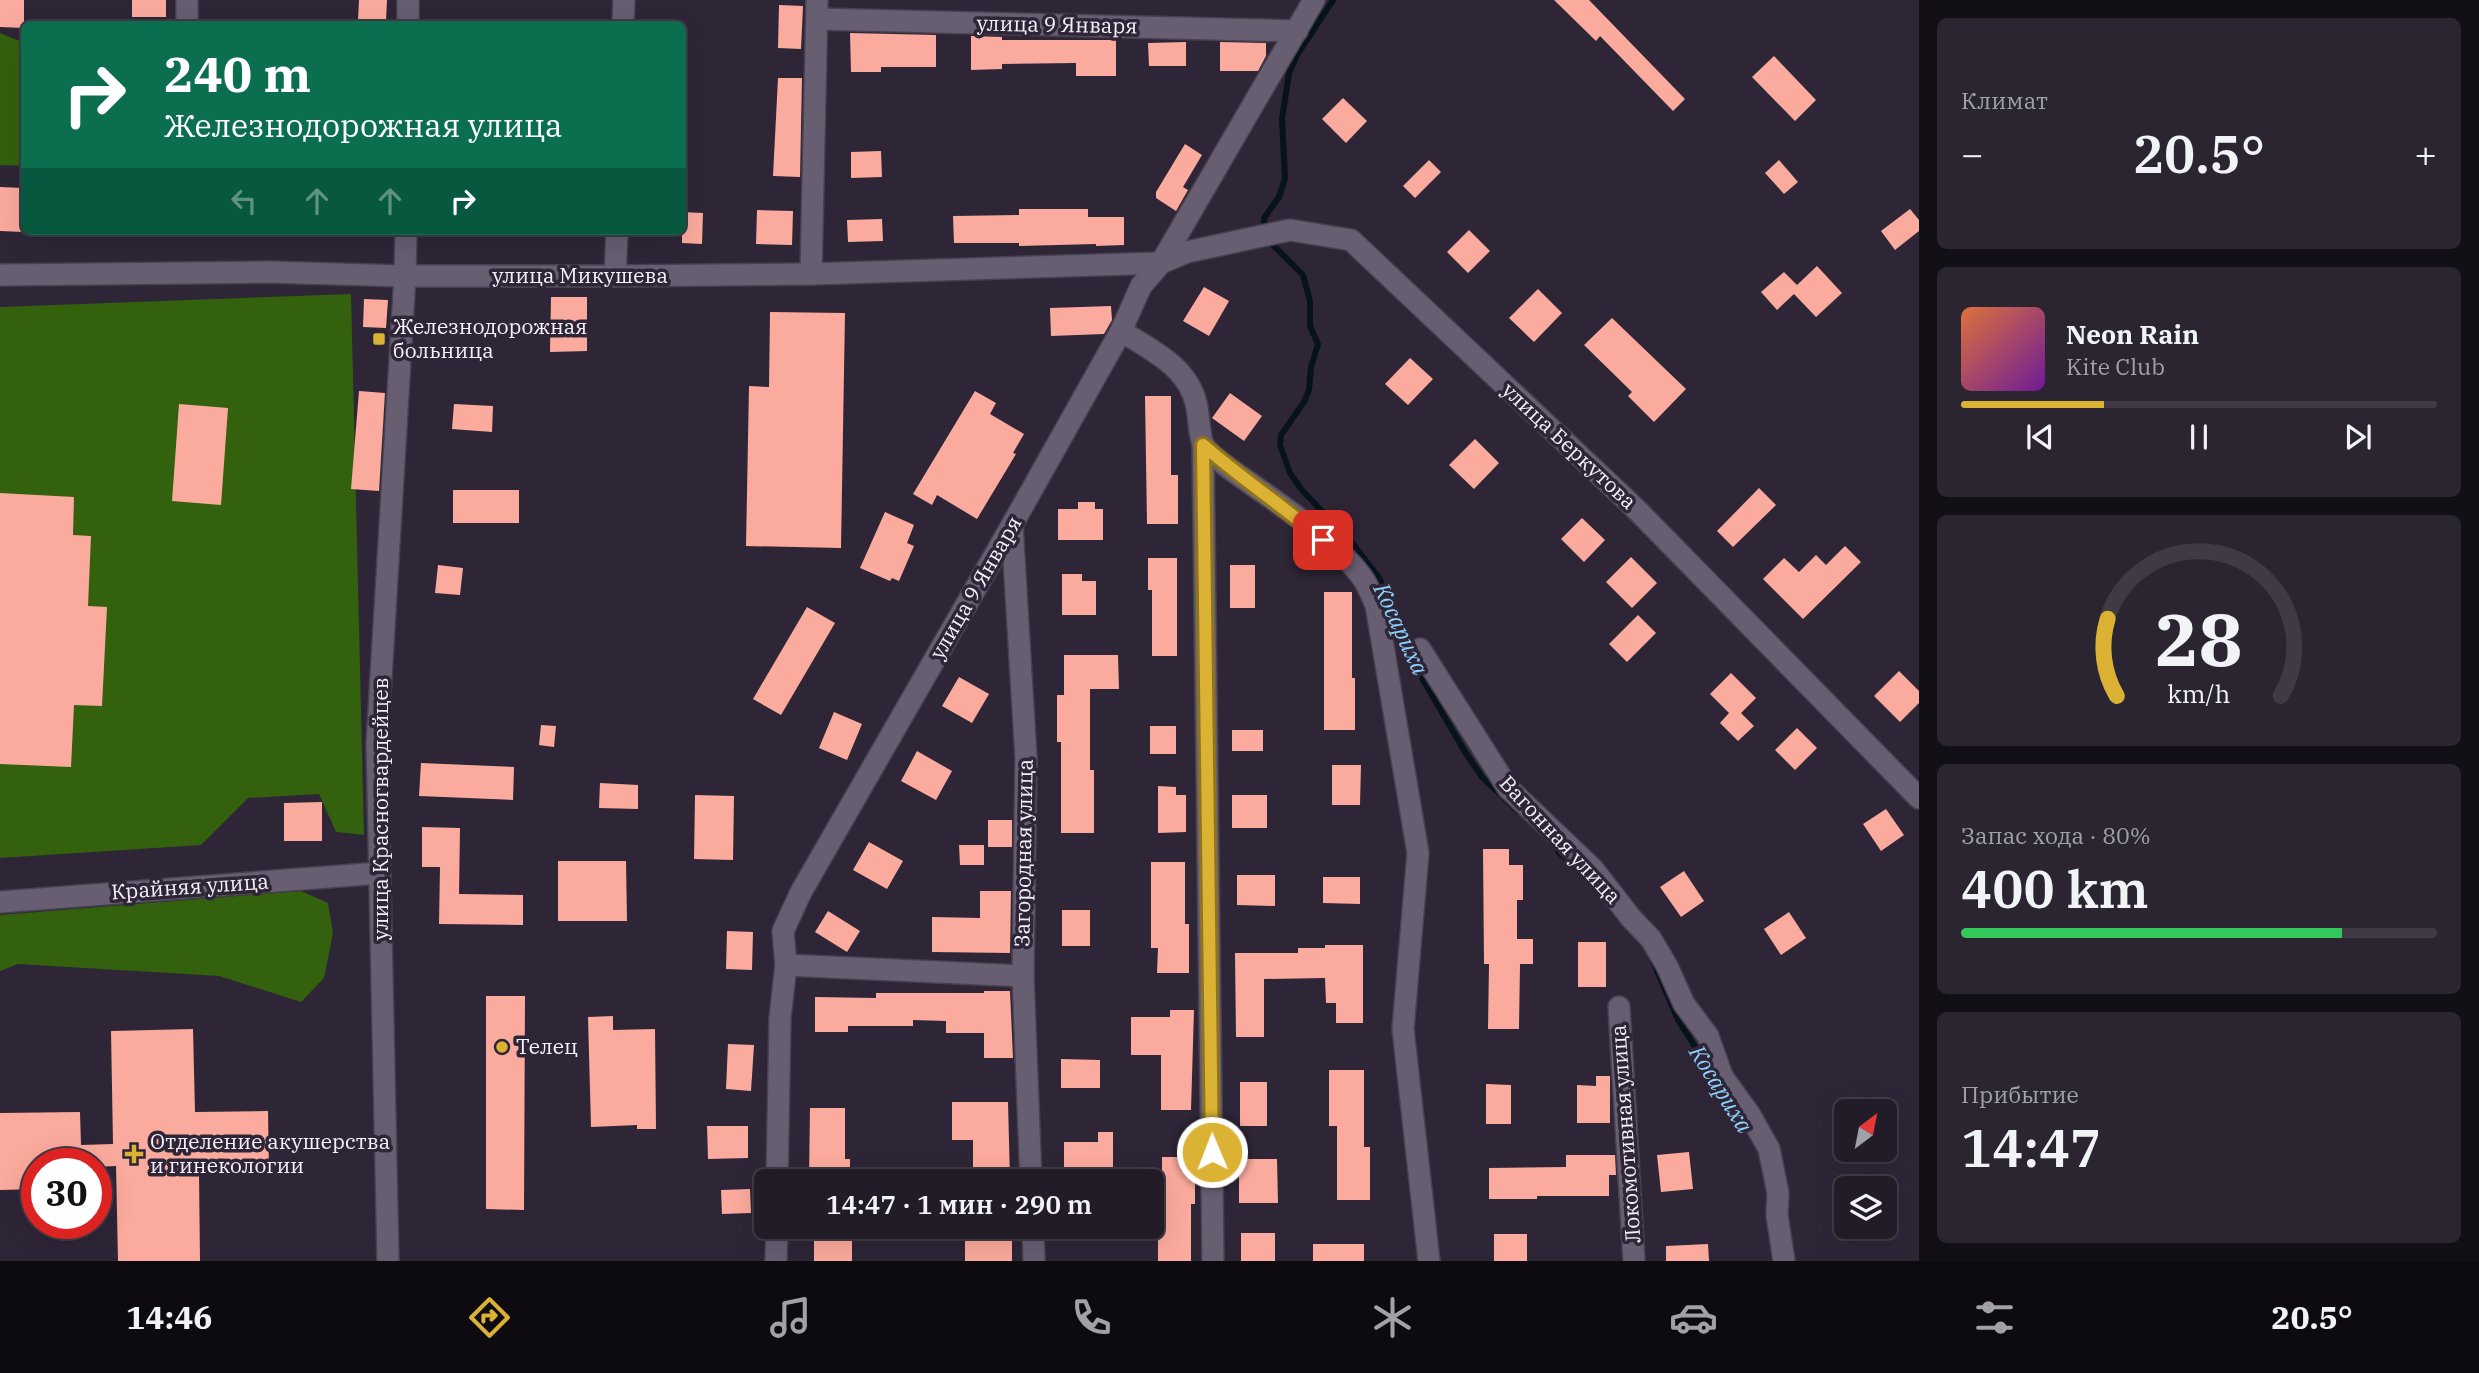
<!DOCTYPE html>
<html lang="ru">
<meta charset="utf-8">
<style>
:root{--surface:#221c29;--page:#2a2531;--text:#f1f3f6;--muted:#a2a1a8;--line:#3f3a46;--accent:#dbb233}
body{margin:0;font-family:"IBM Plex Serif",serif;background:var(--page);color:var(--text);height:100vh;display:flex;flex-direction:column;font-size:26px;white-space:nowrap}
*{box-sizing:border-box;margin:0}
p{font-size:23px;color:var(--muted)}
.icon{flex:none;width:38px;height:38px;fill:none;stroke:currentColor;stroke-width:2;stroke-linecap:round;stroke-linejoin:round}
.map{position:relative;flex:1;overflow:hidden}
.panel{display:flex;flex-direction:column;gap:18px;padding:18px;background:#130f17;width:560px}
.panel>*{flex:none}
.hud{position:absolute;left:21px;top:21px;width:665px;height:214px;border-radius:10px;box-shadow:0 7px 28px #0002,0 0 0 2px var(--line);background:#0b6e4f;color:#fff;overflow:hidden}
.needle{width:46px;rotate:32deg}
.fabs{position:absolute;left:1834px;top:1099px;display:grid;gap:14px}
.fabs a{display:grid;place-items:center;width:63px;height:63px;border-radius:10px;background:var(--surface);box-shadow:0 7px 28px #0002,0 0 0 2px var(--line);font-size:35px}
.speed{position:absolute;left:21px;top:1148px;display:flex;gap:14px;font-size:35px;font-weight:700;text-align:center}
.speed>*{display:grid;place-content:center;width:91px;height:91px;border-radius:50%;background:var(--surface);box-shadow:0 7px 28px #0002,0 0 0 2px var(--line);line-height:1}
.speed .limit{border:10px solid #d22;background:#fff;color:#111}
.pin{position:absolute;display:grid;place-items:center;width:60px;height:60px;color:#fff;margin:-30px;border-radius:14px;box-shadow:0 4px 10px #0006}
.me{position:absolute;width:77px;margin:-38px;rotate:359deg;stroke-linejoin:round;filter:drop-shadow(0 0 5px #0008)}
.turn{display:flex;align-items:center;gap:24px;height:147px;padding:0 28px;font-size:32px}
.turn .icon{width:91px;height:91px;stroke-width:2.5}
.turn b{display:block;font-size:49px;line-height:60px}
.lanes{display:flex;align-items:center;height:66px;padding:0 28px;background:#0003;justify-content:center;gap:35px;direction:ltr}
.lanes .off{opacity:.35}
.big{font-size:52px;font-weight:600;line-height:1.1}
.panel .tile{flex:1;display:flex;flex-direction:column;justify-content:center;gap:10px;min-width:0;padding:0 24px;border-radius:10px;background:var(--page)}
.panel .dial{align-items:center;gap:0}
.dial svg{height:182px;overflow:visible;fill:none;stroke:var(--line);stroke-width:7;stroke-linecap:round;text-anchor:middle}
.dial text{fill:var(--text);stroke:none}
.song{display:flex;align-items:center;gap:21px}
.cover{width:84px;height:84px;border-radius:10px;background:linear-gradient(135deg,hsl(20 70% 55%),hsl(280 70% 35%))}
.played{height:7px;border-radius:4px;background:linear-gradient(90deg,var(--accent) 30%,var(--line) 30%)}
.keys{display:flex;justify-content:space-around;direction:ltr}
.heat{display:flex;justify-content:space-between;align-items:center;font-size:38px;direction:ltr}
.charge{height:10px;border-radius:5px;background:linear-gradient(90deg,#34c759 80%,var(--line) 0)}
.trip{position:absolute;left:754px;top:1169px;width:410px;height:70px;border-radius:10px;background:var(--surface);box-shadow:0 7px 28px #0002,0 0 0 2px var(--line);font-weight:600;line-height:70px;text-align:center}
.tabs{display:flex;height:112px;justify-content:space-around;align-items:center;background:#0e0b10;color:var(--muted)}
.tabs .icon{width:49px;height:49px}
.tabs .active{color:var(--accent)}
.tabs b{font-size:32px;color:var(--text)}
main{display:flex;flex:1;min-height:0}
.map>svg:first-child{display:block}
</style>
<main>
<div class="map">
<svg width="1919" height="1261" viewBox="0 0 1919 1261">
<rect width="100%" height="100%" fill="#2e2537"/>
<g fill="#33610d">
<polygon points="0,33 24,43 24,166 0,165"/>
<polygon points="351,294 364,835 336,832 319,794 248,798 201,845 0,858 0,307"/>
<polygon points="301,891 328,903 333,933 324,978 301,1002 219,976 18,964 0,971 0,915"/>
</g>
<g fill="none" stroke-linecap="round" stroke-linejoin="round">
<g stroke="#07131b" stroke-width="6">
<polyline points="1333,0 1297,55 1289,73 1282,119 1285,178 1279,197 1264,218 1265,228 1273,245 1303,275 1310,301 1310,326 1318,344 1311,367 1309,390 1304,402 1281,435 1280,445 1290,473 1301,489 1353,544 1380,579 1408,654 1465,752 1482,777 1519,812"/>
<polyline points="1556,844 1559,853 1582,871 1597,891"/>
<polyline points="1653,961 1678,1020 1711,1072"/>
</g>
</g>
<g fill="#fbab9d">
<polygon points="0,0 24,0 24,28 0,27"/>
<rect x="132" y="0" width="34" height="17"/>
<polygon points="359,0 387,0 386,21 358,20"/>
<polygon points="1554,0 1589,0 1685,99 1673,111 1600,36 1596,41"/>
<polygon points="779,5 803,6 801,49 778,48"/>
<polygon points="850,33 936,35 936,67 881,67 881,72 851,72"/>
<polygon points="971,36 1002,37 1002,40 1116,40 1116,76 1076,76 1076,63 1002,64 1002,69 971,70"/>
<polygon points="1186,42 1186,66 1149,66 1148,43"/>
<polygon points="1220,42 1266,43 1266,56 1258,71 1220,71"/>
<polygon points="1774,56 1816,100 1795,121 1752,77"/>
<polygon points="778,78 802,78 800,177 773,176"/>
<polygon points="1343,98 1367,121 1346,143 1322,119"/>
<polygon points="1185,144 1202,155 1183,187 1188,190 1176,211 1156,198 1156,192"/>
<polygon points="881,151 882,177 851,178 851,152"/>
<polygon points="1429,160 1441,172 1415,198 1403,186"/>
<polygon points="1779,160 1798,182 1784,194 1765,173"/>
<polygon points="0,187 24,188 24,232 0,231"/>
<polygon points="1019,209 1088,209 1088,217 1124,217 1124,245 1096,246 1096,244 1019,246 1019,243 954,243 953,216 1019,215"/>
<polygon points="1910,209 1919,220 1919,231 1895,250 1881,231"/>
<polygon points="757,210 793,211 792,245 756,244"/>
<polygon points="682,212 703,213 702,244 682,243"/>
<polygon points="882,219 883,241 848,242 847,220"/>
<polygon points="1469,230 1490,251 1468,273 1447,252"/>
<polygon points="1817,266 1842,293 1816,317 1794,294 1777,310 1761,292 1784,272 1797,285"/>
<polygon points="1204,287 1229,301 1209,336 1183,321"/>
<polygon points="1538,289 1562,313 1534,342 1509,318"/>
<polygon points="551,297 587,297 587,351 550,352"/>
<polygon points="364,299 388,300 386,328 363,327"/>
<polygon points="1111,306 1112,320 1104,334 1051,336 1050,308"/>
<polygon points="770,312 845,313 841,548 746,546 749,386 769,387"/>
<polygon points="1612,318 1686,389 1654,422 1628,396 1632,392 1584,345"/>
<polygon points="1410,358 1433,379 1408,405 1385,384"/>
<polygon points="359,391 385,393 379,491 351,489"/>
<polygon points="975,391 996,403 990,414 1024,434 1013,453 1016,454 977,519 937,495 932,505 913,494"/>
<polygon points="1230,393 1262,416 1244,441 1212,418"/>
<polygon points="1145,396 1171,396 1171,475 1178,475 1178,524 1147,524"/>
<polygon points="179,404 228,408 221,505 172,501"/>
<polygon points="454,404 493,406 492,432 452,429"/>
<polygon points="1475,439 1499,463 1474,489 1449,465"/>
<polygon points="1759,488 1776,505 1733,547 1717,531"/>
<rect x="453" y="490" width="66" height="33"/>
<polygon points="0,493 74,497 73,535 91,536 88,606 107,607 102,706 74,705 71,767 0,764"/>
<polygon points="1078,502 1095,502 1095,509 1103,509 1103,540 1058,540 1058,509 1078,509"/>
<polygon points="885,512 914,525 907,543 914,546 899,581 892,578 890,581 860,568"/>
<polygon points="1582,518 1605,540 1584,562 1561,539"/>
<polygon points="1845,546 1861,562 1803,619 1763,579 1784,558 1799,572 1816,555 1826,565"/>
<polygon points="1631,557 1657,583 1632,608 1606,582"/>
<polygon points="1148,558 1177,558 1177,656 1152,656 1152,590 1148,590"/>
<polygon points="438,565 463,568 460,595 435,593"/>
<rect x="1230" y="565" width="25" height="43"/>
<polygon points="1062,574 1082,574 1082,581 1096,581 1096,615 1062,615"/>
<polygon points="1324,592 1352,592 1352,678 1355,678 1355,730 1324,730"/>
<polygon points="807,607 835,623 781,715 753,699"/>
<polygon points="1638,615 1656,633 1627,662 1609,644"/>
<polygon points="1064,655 1118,655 1119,689 1090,689 1090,770 1094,770 1094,833 1061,833 1061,742 1057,742 1057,695 1064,695"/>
<polygon points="1899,671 1919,691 1919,703 1900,722 1874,696"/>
<polygon points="1731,673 1756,698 1741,713 1754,726 1738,741 1720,723 1729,713 1710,694"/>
<polygon points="959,677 989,694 972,723 942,706"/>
<polygon points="834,712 862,724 847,760 819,748"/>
<polygon points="541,725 556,726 554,747 539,745"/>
<rect x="1150" y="726" width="26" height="28"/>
<polygon points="1797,728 1817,748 1795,770 1775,750"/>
<rect x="1232" y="730" width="31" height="21"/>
<polygon points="917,751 952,771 936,800 901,781"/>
<polygon points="421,763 514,767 513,800 419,796"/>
<polygon points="1332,765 1361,765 1360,805 1332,805"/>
<polygon points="600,783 638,785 638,809 599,808"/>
<polygon points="1158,786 1176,787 1176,795 1186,795 1186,832 1158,833"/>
<polygon points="695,795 734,796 733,860 694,859"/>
<rect x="1232" y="795" width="35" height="33"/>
<polygon points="322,802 322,841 284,841 284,803"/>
<polygon points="1886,809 1904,835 1881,851 1863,824"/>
<rect x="988" y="820" width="24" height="27"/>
<polygon points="422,827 460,828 459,894 523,895 523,925 439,924 440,867 422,867"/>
<polygon points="869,842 903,861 887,889 853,870"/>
<polygon points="959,845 984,845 984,865 960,865"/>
<polygon points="1483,849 1509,849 1509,865 1523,865 1523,900 1517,900 1517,939 1533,939 1533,964 1520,964 1519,1029 1488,1029 1489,964 1484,964"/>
<polygon points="558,861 626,861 627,921 558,921"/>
<polygon points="1151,862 1185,862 1185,924 1189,924 1189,973 1157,973 1158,948 1151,948"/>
<polygon points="1684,871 1704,901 1681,917 1660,887"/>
<polygon points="1237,875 1275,875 1275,906 1237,905"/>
<polygon points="1323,877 1360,877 1360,904 1323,903"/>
<polygon points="980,891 1011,891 1010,953 932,952 932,917 980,918"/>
<rect x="1062" y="910" width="28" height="36"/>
<polygon points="828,911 860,931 847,952 815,932"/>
<polygon points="1789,912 1806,938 1781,955 1764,929"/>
<polygon points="727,931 753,932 752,970 726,969"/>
<rect x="1578" y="942" width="28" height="45"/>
<polygon points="1325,945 1363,945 1363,1023 1336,1023 1336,1003 1326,1003 1325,978 1264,979 1264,1037 1236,1037 1235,953 1298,953 1298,948 1325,948"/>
<polygon points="984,991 1010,991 1013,1058 984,1058 984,1033 946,1033 946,1021 913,1020 913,1026 848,1026 848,1032 815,1032 815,997 876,998 876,993 984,993"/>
<polygon points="486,996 525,996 524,1210 486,1209"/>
<polygon points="1170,1010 1194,1010 1191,1110 1161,1110 1161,1055 1131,1055 1131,1017 1170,1017"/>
<polygon points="613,1016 613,1030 655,1029 656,1129 637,1129 637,1125 591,1127 588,1017"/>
<polygon points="193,1029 195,1112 268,1111 269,1172 199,1173 200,1261 118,1261 116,1166 96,1167 96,1164 37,1164 37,1189 0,1190 0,1113 80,1112 81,1145 113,1144 111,1031"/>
<polygon points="728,1044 754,1045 751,1091 726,1089"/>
<polygon points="1061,1059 1100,1060 1100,1088 1061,1088"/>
<polygon points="1329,1070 1364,1070 1364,1147 1370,1147 1370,1200 1337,1200 1337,1126 1329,1126"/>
<polygon points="1596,1076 1610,1076 1610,1123 1577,1123 1577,1085 1596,1086"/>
<rect x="1240" y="1082" width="27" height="44"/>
<polygon points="1486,1084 1511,1085 1511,1124 1486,1124"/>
<polygon points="952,1102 1008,1102 1010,1181 973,1181 973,1140 952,1140"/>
<polygon points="810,1108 845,1108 845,1159 850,1159 850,1181 809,1181"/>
<polygon points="707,1126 748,1126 748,1158 708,1159"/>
<polygon points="1098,1132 1113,1132 1113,1171 1064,1172 1064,1142 1098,1142"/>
<polygon points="1689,1152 1693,1189 1661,1192 1657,1155"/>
<polygon points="1566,1155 1615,1155 1616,1175 1609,1175 1609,1196 1537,1196 1537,1199 1489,1199 1489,1168 1566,1167"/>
<polygon points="1162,1157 1195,1157 1195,1204 1191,1204 1191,1261 1158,1261 1158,1231 1162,1231"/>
<polygon points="1239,1159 1277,1159 1278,1203 1239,1203"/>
<polygon points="750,1189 751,1213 722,1214 721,1190"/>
<rect x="965" y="1227" width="47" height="34"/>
<rect x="1241" y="1233" width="34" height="28"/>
<rect x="1494" y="1234" width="33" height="27"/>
<rect x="814" y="1239" width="38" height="22"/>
<rect x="1313" y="1244" width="51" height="17"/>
<polygon points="1708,1244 1709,1261 1666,1261 1666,1246"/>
</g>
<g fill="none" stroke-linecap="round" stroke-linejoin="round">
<defs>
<g id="street">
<polyline points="817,19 1297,31"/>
<polyline points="187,24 187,0"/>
<polyline points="623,24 624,0"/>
<polyline points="811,274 817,0"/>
<polyline points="0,275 268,272 405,276 615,276 811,274 1161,263 1187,252 1290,230 1351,240 1637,510 1919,798"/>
<polyline points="615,276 617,231"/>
<path d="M1121,331C1151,350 1187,366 1196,403C1199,414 1199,438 1204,446C1210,456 1243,478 1254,486C1288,510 1341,546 1364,580C1369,588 1372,597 1376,605L1418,853L1403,1029L1429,1261"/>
<polyline points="1203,445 1213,1261"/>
<polyline points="1012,525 1026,758 1023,976 1031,1181"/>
<polyline points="1420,649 1508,788 1593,869 1631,918 1651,939 1667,966 1684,1004 1708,1036 1722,1076 1750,1115 1769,1149 1778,1193 1777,1215 1784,1261"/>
<polyline points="0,902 380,873"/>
<polyline points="786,965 1023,976"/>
<polyline points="1619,1007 1634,1261"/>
<polyline points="777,1181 780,1018 786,965 783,931 801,892 1012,525 1121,331 1141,286 1161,263 1314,0"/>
<polyline points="1033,1227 1034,1261"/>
<polyline points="776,1261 777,1227"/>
</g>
<g id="secondary">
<polyline points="408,24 408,0"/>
<polyline points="388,1261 377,744 405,276 406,231"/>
</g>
</defs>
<use href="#street" stroke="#47404f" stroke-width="24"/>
<use href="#secondary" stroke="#47404f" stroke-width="24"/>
<use href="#street" stroke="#685e72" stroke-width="21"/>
<use href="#secondary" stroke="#685e72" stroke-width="21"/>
</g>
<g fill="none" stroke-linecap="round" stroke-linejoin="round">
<defs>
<path id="route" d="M1212,1152L1203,445C1242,479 1284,507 1323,540"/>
</defs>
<use href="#route" stroke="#8e7421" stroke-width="18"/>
<use href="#route" stroke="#dbb233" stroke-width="12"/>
</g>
<g fill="#dbb233" stroke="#2e2537" stroke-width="2.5">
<rect x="372" y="332" width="14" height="14" rx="3.5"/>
<circle cx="502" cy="1047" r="7"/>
<path d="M130.5 1143.5h7v7h7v7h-7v7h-7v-7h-7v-7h7z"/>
</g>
<g text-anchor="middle" stroke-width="7" stroke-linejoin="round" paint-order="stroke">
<g font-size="21" fill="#f5f0fb" stroke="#2e2537">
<text transform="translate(1057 25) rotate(1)" y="7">улица 9 Января</text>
<text x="580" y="283">улица Микушева</text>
<text transform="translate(1569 446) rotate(43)" y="7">улица Беркутова</text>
<text transform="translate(976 588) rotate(-60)" y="7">улица 9 Января</text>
<text transform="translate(381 809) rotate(-90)" y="7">улица Красногвардейцев</text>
<text transform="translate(1560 840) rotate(47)" y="7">Вагонная улица</text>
<text transform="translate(1024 853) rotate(-89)" y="7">Загородная улица</text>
<text transform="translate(190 887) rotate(-4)" y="7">Крайняя улица</text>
<text transform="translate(1626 1134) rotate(-94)" y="7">Локомотивная улица</text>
</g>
<g font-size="21" fill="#f5f0fb" stroke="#2e2537" text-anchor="start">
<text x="393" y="334">Железнодорожная<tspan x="393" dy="24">больница</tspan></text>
<text x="516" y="1054">Телец</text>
<text x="150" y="1149">Отделение акушерства<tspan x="150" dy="24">и гинекологии</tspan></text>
</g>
<g font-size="23" font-style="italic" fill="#8cd2fb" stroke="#2e2537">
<text transform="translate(1401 629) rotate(65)" y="8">Косариха</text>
<text transform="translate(1721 1089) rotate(58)" y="8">Косариха</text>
</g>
</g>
</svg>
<div class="fabs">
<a><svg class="needle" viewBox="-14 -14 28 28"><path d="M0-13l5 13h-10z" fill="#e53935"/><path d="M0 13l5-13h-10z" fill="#a2a1a8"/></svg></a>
<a><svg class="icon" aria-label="layers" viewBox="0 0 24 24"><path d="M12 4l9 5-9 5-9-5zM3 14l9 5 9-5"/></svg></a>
</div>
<div class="speed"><div class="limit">30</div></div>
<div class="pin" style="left:1323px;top:540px;background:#d93025"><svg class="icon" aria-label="arrive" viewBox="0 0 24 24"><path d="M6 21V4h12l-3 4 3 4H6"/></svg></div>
<svg class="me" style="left:1212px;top:1152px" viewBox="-20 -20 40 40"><circle r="17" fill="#dbb233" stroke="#fff" stroke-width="3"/><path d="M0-11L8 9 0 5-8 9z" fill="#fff"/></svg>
<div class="trip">14:47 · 1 мин · 290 m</div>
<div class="hud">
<div class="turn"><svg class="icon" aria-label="right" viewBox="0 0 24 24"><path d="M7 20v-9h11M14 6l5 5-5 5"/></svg><div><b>240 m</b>Железнодорожная улица</div></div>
<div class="lanes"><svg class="icon off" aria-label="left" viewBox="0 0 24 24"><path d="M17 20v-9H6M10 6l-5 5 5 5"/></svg><svg class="icon off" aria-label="ahead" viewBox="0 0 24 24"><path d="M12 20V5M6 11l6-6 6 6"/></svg><svg class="icon off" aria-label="ahead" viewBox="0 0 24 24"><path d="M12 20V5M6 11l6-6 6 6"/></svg><svg class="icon" aria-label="right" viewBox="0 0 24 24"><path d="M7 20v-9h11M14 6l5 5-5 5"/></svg></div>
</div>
</div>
<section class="panel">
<div class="tile"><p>Климат</p>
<div class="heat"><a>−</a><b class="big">20.5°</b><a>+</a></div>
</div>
<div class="tile">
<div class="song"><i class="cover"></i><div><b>Neon Rain</b><p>Kite Club</p></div></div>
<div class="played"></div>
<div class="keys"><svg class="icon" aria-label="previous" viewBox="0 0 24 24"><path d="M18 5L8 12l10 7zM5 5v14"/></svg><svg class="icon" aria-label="pause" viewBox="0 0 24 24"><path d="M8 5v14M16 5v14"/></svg><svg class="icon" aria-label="next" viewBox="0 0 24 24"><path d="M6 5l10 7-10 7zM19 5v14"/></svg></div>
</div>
<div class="tile dial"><svg viewBox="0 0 100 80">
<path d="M14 69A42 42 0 1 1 86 69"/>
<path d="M14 69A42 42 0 0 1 10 35" stroke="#dbb233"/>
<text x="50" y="56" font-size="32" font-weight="700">28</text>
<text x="50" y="72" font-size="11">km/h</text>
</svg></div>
<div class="tile"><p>Запас хода · 80%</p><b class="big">400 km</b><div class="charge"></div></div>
<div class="tile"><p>Прибытие</p><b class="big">14:47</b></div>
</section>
</main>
<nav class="tabs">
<b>14:46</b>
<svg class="icon active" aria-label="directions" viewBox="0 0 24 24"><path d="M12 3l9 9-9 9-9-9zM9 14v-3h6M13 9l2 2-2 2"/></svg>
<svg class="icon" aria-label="music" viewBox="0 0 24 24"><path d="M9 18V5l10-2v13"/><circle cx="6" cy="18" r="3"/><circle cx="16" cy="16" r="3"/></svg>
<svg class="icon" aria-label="phone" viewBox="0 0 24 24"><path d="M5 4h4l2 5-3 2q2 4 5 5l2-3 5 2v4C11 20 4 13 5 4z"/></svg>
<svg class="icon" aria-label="climate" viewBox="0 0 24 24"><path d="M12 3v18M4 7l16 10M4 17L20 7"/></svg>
<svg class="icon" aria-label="car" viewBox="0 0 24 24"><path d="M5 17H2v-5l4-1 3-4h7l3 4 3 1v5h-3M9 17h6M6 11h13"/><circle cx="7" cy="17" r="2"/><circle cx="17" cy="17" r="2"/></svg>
<svg class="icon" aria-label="filters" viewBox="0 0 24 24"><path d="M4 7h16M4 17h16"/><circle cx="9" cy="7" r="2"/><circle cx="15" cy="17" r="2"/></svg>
<b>20.5°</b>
</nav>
